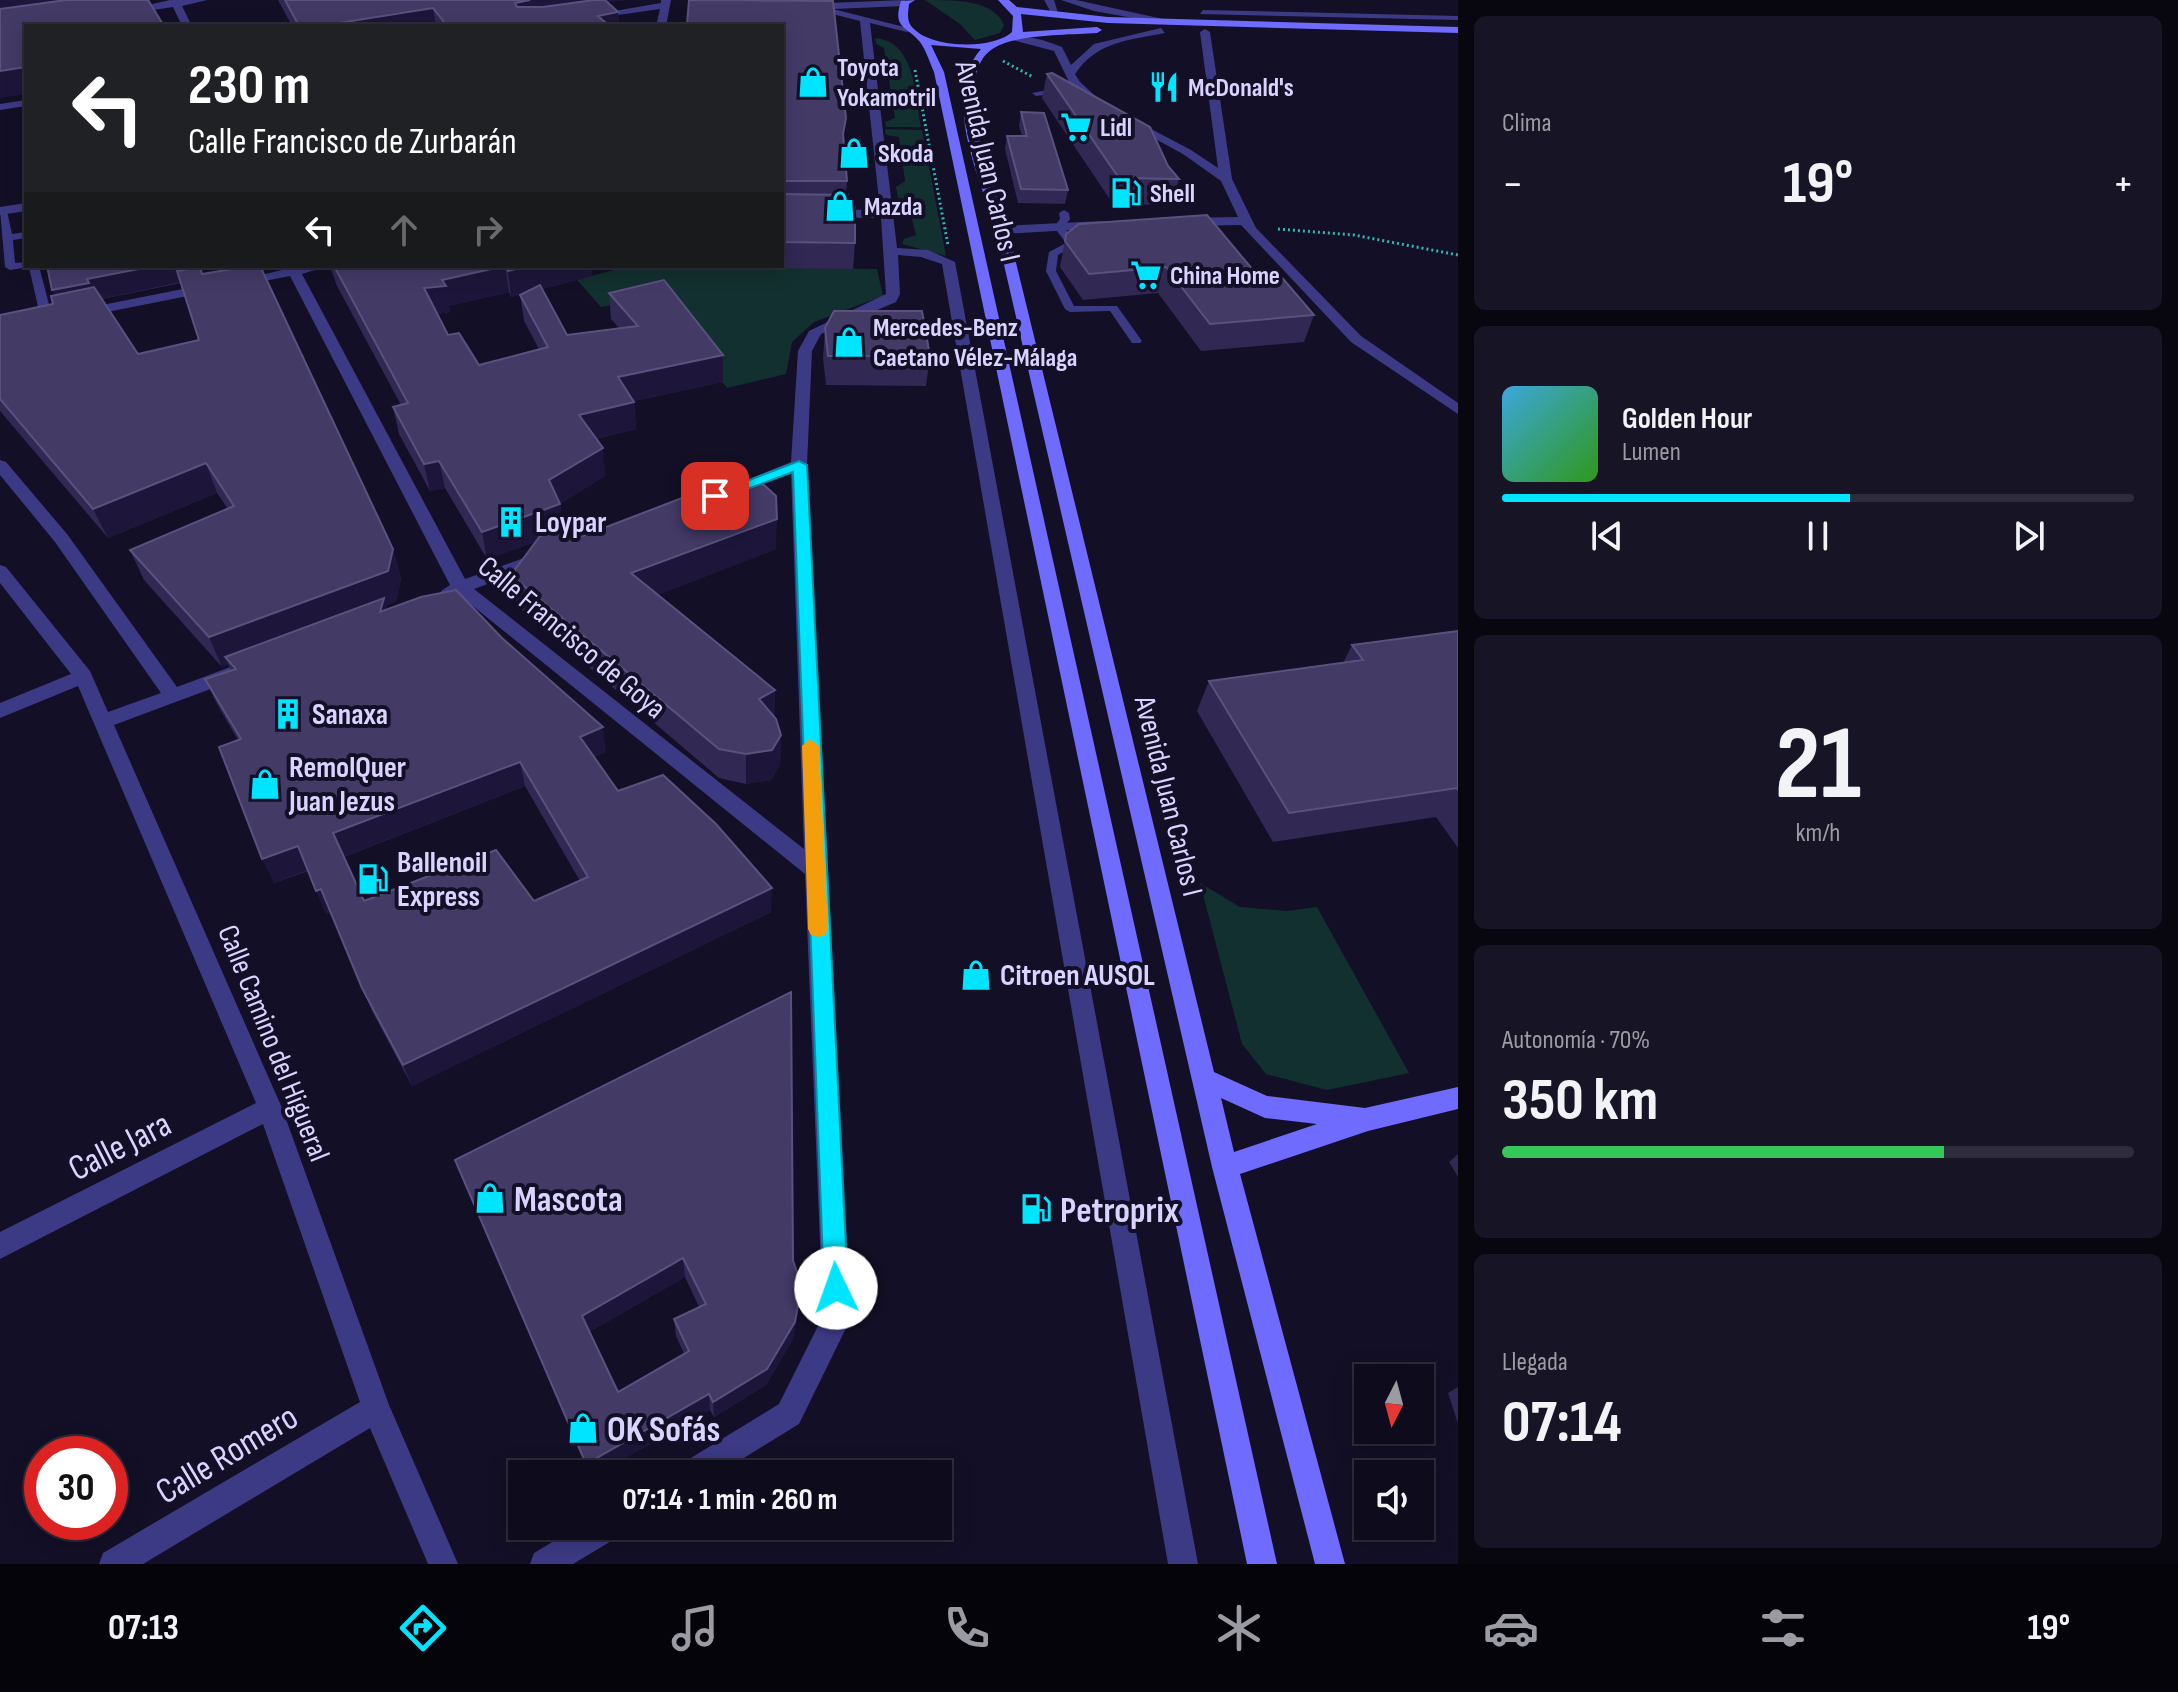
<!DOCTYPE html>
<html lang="es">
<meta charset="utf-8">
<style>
:root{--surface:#0e0b1c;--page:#171425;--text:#f1f3f6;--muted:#9b9ba3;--line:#2e2b3b;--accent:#00e5ff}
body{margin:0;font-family:"Sofia Sans Condensed",sans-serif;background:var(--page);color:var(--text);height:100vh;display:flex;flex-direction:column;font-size:30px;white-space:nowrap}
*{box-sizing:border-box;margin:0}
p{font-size:26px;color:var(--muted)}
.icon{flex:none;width:44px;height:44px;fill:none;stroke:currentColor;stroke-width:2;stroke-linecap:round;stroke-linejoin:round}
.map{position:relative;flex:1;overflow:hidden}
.drawer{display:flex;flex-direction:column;gap:16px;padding:16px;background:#08060f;width:720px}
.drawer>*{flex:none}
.top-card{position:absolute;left:24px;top:24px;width:760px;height:244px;border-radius:0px;box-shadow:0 4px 20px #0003,0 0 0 2px var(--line);background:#202124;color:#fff;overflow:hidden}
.needle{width:52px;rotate:186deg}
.controls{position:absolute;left:1354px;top:1364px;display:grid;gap:16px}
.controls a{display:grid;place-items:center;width:80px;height:80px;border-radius:0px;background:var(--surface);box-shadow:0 4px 20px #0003,0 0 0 2px var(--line);font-size:40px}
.speed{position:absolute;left:24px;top:1436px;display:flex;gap:16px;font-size:40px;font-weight:700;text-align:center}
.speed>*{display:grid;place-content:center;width:104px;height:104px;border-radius:50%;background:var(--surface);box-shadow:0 4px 20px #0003,0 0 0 2px var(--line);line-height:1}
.speed .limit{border:12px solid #d22;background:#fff;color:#111}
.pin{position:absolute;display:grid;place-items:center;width:68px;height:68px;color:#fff;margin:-34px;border-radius:16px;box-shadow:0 4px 12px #0006}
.me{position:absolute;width:88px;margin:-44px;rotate:357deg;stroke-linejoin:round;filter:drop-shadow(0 0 6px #0008)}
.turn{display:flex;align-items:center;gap:28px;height:168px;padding:0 32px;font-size:36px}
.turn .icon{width:104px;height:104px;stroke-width:2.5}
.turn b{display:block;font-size:56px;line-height:68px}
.lanes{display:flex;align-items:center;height:76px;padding:0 32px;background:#0003;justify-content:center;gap:40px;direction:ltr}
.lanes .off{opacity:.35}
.big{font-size:60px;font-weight:700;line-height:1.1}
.drawer .tile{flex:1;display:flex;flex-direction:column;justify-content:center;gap:12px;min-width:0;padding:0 28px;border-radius:12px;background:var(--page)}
.drawer .dial{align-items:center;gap:0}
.dial b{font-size:104px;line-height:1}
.song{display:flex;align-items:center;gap:24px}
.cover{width:96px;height:96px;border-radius:12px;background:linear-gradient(135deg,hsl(200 70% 55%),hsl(110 70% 35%))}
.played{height:8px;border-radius:4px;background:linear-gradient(90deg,var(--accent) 55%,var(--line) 55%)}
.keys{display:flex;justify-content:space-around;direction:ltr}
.heat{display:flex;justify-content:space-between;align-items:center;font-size:44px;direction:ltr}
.charge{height:12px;border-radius:6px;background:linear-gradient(90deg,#34c759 70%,var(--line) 0)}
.trip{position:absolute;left:508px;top:1460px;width:444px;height:80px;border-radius:0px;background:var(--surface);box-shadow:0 4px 20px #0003,0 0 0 2px var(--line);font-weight:700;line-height:80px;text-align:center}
.tabs{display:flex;height:128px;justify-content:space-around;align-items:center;background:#06040b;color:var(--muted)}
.tabs .icon{width:56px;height:56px}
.tabs .current{color:var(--accent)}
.tabs b{font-size:36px;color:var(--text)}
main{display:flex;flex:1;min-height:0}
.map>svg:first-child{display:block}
</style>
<main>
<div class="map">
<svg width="1458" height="1564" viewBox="0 0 1458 1564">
<rect width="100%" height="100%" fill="#130f26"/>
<g fill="#12302f">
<path d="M925,0C956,0 994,0 1004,25L1000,33L975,40L960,24Z"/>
<path d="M875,38C916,41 915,97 921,127H886L885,122L895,118L884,48L876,44Z"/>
<polygon points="885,129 922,130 946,256 902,244 904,239 916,235 907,199 898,198 896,187 905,181 899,137 886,135"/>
<polygon points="628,266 877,269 883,296 814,322 792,342 786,374 727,388 665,307 618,304 601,307 577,280"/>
<polygon points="1200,883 1240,907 1286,911 1317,907 1409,1073 1327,1090 1266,1074 1242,1044"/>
</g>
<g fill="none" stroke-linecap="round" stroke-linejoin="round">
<g stroke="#2fb8b0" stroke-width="3" stroke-dasharray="2 3" stroke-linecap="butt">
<polyline points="1003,61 1033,77"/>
<polyline points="915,70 948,245"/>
<polyline points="1278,229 1354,235 1458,255"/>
</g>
<g fill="#3d3a85" fill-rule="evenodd">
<polygon points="1203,10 1458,16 1458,20 1200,14"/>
<polygon points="1064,87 1068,90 1067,92 1036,96 1032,93"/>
<polygon points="0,209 7,211 12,234 26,232 26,238 13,240 15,263 26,262 26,266 39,266 53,320 51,322 41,320 29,267 10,270 5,267"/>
<polygon points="1064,210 1069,213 1070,219 1064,227 1077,244 1058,255 1056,271 1074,306 1117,306 1142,341 1140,343 1132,343 1110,311 1070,312 1065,309 1046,271 1049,252 1066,243 1054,227 1060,219 1059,213"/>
</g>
<g fill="#3d3a85" fill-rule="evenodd">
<polygon points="170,0 207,0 182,6 192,26 182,26 173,7 127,14 122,11"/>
<polygon points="661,0 671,0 666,26 656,26 660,9 590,19 585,16 661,3"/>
<polygon points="778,0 795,0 824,7 828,3 904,0 909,3 904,6 833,9 912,29 907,32 870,23 897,248 928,250 955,262 1198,1564 1168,1564 942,264 921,257 898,255 900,294 896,302 821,334 812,351 807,465 851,1318 799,1424 718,1474 676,1474 681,1464 779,1404 823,1316 805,874 458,594 444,595 441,591 450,585 290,276 239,286 232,282 286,269 284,266 328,266 302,274 465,579 538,553 550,553 552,557 550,561 474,589 804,849 791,473 728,496 720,491 791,462 798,351 809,331 886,294 881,218 782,217 782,209 880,210 860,21"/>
<polygon points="1044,0 1054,0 1059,16 1053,16"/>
<polygon points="1061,0 1076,0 1177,22 1172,25 1094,11"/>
<path d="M1161,28L1165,33C1130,40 1097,41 1075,74L1080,82L1103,103L1098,106L1071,86L1054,51L1008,39C1023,32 1046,41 1062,47L1071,65L1094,44Z"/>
<polygon points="1205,29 1210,32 1232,179 1256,228 1361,336 1458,403 1458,414 1351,342 1241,225 1186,226 1180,222 1186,218 1238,217 1221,181 1183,154 1126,123 1136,121 1191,150 1218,168 1200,32"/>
<polygon points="26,100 26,106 0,110 0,104"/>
<polygon points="26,203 26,211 0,215 0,207"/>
<polygon points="1102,221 1106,222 1106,228 1002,234 996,230 1002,226"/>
<polygon points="208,284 213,285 213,291 82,317 75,313 82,309"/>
<polygon points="0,460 6,462 67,534 177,687 233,666 242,673 240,678 114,725 282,1108 389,1405 458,1564 428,1564 370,1428 143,1564 99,1564 103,1553 360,1402 263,1124 0,1259 0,1232 256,1103 78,686 0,718 0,703 71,674 0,583 0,565 6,567 90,671 108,712 161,693 55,542 0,475"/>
<polygon points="579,1526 622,1526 618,1537 573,1564 530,1564 534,1553"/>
</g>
<path fill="#6f6bff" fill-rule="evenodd" d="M915,0L909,4C908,14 906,22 914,29C932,48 993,50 1012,32L1013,16L998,0H1009L1017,7L1108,17L1458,27V33L1108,23L1021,14L1023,32L1097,27L1102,30L1097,33C1068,35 1017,34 994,48C947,76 996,191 1008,230L1214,1072L1267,1096L1365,1108L1458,1087V1109L1368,1131L1240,1174L1345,1564H1315L1212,1167L996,230C980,179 940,95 981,49L931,45L944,72L1277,1564H1247L934,72C930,63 926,50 920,42C907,26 892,29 901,1ZM1221,1098L1265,1118L1317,1124L1234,1152Z"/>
</g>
<g fill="#312854" fill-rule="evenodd">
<polygon points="278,0 625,0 608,2 618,12 619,26 292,26"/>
<polygon points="782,26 844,143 847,181 846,195 855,243 853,269 605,266 782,266"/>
<polygon points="1047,74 1168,166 1179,179 1171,205 1113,204 1042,98"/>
<polygon points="1021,112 1068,190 1065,204 1018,203 1005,149 1007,136 1022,136 1019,126"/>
<polygon points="1066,234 1258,276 1314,315 1304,342 1201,351 1158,293 1083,300 1060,267"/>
<path d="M199,266L202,274L393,549L401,579L396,601L386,605L387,610L606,752L594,757L618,791L771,912L412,1086L372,1011L331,912L326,914L308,871L274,883L238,740L217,704L205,679L231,671L228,664L222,667L144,580L130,550L228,509L217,493L108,538L0,411V315L53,304ZM181,283L199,340L138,354L102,299ZM525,786L580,881L534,901H364L344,857Z"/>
<path d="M330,266H591L592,276L542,289L567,335L619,328L611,319L609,293L723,355V382L634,401L636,429L596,439L605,476L560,504L563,528L583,536L776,549L657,595L775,690L774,717L781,735L780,765L771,780L746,784L719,778L517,606L511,575L535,542L487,559L445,488L430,491L399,434L393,407L401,405L337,286ZM509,292L511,297L522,294L520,295L524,321L539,349L479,365L448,335L437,314L450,312L449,306Z"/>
<polygon points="825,328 930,356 926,386 826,385 823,358"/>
<polygon points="1458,631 1458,848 1436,817 1273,842 1197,711 1209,681 1343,663 1352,645"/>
<polygon points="1458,1154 1458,1177 1449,1162"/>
<path d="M455,1160L793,1261L802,1285L793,1339L766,1385L714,1417L710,1410L597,1474H590ZM685,1277L699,1307L674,1319L676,1336L684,1354L618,1392L589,1332Z"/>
<polygon points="1458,1387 1458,1424 1448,1393"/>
</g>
<g fill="#1d163a">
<polygon points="0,0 150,0 0,23"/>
<polygon points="530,0 625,0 596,4 518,24 515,3"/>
<polygon points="433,8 436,26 320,26"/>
<polygon points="618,12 619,26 595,26 598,16"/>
<polygon points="26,67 26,94 0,98 0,71"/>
<polygon points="154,266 199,266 204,282 181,282 96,300 61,311 52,290 87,279"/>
<polygon points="505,266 509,292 449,306 450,312 429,315 424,288 442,280"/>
<polygon points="527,266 591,266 592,276 511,297 508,271"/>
<polygon points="723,355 723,382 620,404 618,377"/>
<polygon points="634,402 636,429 582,442 579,415"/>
<polygon points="603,448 605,476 557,506 560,504 564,532 487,559 482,532 549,480"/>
<polygon points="439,461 445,488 430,491 424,464"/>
<polygon points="206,463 217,493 108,538 93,509"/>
<polygon points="777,519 776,549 634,604 631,573"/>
<polygon points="393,549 401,579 396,601 386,605 391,623 225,657 228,664 222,667 209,637"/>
<polygon points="775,690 773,720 759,699"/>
<polygon points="603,727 606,752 583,761 580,737"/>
<polygon points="781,735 780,765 771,780 746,784 746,754"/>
<polygon points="520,762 525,786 343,857 333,833"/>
<polygon points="298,846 308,870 274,883 262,859"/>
<polygon points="772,888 771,912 412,1086 403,1065"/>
<polygon points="321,889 332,912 326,914 316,891"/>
<polygon points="683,1258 685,1277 587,1333 582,1316"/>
<polygon points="802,1285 793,1339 766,1385 714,1417 713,1402"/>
<polygon points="709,1394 710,1410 597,1474 590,1474 586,1464"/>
</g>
<g fill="#433a66" stroke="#5a527e" stroke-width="2" fill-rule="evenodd">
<polygon points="66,0 148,0 164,26 26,26 26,67 0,71 0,9"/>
<polygon points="285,0 530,0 515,3 517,7 543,7 594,0 605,0 618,12 598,16 606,23 595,25 596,26 447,26 433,8 320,26 299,26"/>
<polygon points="689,0 833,1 846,118 843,134 847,181 783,181 782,184 782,26 684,26 684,24 687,24"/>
<polygon points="1052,73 1150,127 1168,166 1179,179 1119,178 1047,74"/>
<polygon points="1021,112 1044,113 1068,190 1021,189 1007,136 1027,136"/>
<polygon points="782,194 848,195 848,203 855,207 855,243 782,242"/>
<polygon points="1207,215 1258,276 1279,274 1314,315 1210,324 1166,267 1089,274 1065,241 1066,234 1079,224"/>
<polygon points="47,266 154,266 87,279 89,283 52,290"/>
<polygon points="250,266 261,268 393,549 388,571 209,637 130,550 234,506 206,463 93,509 0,399 0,315 53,304 51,296 94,287 138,354 199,340 177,271 200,267 202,274"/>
<polygon points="334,266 505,266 442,280 446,286 424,288 448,335 459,333 479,365 548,347 520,295 540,285 567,335 638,326 609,293 664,280 723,355 618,377 634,402 579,415 603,448 549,480 560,504 482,532 439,461 424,464 393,407 408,403"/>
<polygon points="505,266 527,266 508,271"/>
<polygon points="834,311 922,311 930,356 828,356 825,328"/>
<polygon points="734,478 764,485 776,496 777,519 631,573 775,690 759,699 776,719 781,735 772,750 746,754 719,749 511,575 540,536 575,524 583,536"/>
<path d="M456,590L502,638L603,727L580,737L618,791L663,775L716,824L772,888L403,1065L362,988L321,889L316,891L298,846L262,859L219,747L241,739L205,679L236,669L225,657L384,598L380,612L421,597ZM520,762L588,877L534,901L496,850L364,901L333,833Z"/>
<polygon points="1458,631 1458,790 1457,788 1289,813 1209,681 1363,660 1352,645"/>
<path d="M791,992L793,1261L802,1285L795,1322L767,1369L713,1402L709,1394L586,1464L455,1160ZM683,1258L706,1304L674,1319L689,1351L618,1392L582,1316Z"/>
</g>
<polygon fill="#00e5ff" stroke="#0095a6" stroke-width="2" points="799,461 807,465 848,1288 844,1297 836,1300 827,1297 824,1288 793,472 720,499 715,500 707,496"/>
<polygon fill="#f59e0b" points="810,739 819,746 828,929 825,935 818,937 811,935 808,929 802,746"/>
<defs>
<symbol id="shop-bare" viewBox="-9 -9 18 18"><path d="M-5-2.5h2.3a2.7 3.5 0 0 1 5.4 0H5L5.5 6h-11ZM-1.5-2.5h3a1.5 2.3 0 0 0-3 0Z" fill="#00e5ff" stroke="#130f26" stroke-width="2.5" paint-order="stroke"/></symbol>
<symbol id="restaurant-bare" viewBox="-9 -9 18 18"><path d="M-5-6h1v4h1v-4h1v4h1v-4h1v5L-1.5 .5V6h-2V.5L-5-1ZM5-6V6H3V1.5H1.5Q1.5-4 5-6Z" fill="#00e5ff" stroke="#130f26" stroke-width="2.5" paint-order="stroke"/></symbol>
<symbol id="supermarket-bare" viewBox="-9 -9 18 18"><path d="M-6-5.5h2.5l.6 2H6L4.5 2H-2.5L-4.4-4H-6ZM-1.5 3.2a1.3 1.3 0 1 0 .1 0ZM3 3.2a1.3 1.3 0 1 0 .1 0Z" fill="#00e5ff" stroke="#130f26" stroke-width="2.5" paint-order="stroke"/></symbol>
<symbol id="fuel-bare" viewBox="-9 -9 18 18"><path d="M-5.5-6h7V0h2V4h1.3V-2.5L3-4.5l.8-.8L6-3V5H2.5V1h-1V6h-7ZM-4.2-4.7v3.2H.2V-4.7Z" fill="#00e5ff" stroke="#130f26" stroke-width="2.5" paint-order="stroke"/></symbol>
<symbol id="building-bare" viewBox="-9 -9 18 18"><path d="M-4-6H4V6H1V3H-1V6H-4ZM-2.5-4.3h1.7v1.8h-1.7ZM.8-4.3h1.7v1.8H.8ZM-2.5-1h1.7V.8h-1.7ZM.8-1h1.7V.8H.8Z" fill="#00e5ff" stroke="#130f26" stroke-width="2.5" paint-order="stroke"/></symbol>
</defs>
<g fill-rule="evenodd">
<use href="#shop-bare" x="791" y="60" width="44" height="44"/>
<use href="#restaurant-bare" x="1142" y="65" width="44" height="44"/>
<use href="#supermarket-bare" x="1054" y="105" width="44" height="44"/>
<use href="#shop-bare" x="832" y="131" width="44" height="44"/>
<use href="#fuel-bare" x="1104" y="171" width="44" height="44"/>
<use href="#shop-bare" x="818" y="184" width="44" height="44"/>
<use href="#supermarket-bare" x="1124" y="253" width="44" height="44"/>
<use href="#shop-bare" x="827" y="320" width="44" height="44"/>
<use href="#building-bare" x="489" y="500" width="44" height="44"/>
<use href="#building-bare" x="266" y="692" width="44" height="44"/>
<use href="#shop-bare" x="243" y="762" width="44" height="44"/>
<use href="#fuel-bare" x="351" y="857" width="44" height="44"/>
<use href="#shop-bare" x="954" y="953" width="44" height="44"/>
<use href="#shop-bare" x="468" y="1176" width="44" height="44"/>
<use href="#fuel-bare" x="1014" y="1187" width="44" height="44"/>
<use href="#shop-bare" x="561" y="1406" width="44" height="44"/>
</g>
<g text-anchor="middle" stroke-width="8" stroke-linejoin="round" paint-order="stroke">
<g font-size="26" font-weight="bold" fill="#d9d4ff" stroke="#130f26" text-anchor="start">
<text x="837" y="76">Toyota<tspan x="837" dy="30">Yokamotril</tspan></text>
<text x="1188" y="96">McDonald's</text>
<text x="1100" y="136">Lidl</text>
<text x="878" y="162">Skoda</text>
<text x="1150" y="202">Shell</text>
<text x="864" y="215">Mazda</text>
<text x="1170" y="284">China Home</text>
<text x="873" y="336">Mercedes-Benz<tspan x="873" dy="30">Caetano Vélez-Málaga</tspan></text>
</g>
<g font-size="30" fill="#d9d4ff" stroke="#130f26">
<text transform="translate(988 161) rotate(77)" y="10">Avenida Juan Carlos I</text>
<text transform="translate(572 637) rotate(40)" y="10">Calle Francisco de Goya</text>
<text transform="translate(1169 796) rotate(76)" y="10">Avenida Juan Carlos I</text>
<text transform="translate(274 1043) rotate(68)" y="10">Calle Camino del Higueral</text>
</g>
<g font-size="30" font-weight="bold" fill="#d9d4ff" stroke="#130f26" text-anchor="start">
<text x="535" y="532">Loypar</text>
<text x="312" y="724">Sanaxa</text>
<text x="289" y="777">RemolQuer<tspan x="289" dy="34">Juan Jezus</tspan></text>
<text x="397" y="872">Ballenoil<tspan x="397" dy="34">Express</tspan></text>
<text x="1000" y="985">Citroen AUSOL</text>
</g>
<g font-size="36" fill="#d9d4ff" stroke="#130f26">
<text transform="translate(119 1145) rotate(-27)" y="13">Calle Jara</text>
<text transform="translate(226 1453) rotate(-31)" y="13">Calle Romero</text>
</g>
<g font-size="36" font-weight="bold" fill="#d9d4ff" stroke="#130f26" text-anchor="start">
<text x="514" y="1211">Mascota</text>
<text x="1060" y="1222">Petroprix</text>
<text x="607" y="1441">OK Sofás</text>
</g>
</g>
</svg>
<div class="controls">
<a><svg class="needle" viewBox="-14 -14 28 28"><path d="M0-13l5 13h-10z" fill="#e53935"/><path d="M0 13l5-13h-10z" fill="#9b9ba3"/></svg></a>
<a><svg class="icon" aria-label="sound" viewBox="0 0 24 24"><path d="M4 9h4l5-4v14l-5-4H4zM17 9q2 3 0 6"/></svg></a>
</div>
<div class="speed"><div class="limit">30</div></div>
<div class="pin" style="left:715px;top:496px;background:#d93025"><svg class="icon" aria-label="arrive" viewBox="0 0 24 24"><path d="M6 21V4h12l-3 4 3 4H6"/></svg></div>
<svg class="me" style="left:836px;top:1288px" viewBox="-20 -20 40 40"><circle r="19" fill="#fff"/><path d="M0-13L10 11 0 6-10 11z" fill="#00e5ff"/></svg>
<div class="trip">07:14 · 1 min · 260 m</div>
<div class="top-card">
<div class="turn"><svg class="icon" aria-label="left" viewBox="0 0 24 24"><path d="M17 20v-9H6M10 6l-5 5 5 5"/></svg><div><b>230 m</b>Calle Francisco de Zurbarán</div></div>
<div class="lanes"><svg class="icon" aria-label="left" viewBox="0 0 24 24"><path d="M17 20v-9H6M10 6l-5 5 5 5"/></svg><svg class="icon off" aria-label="ahead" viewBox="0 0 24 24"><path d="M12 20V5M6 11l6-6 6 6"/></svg><svg class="icon off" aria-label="right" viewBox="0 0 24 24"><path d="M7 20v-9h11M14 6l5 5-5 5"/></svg></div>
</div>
</div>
<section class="drawer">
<div class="tile"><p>Clima</p>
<div class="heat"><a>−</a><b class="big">19°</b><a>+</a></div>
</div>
<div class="tile">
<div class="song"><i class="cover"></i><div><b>Golden Hour</b><p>Lumen</p></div></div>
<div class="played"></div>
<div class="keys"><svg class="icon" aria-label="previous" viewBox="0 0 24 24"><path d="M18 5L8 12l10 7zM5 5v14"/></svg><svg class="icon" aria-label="pause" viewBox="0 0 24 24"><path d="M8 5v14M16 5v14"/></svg><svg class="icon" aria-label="next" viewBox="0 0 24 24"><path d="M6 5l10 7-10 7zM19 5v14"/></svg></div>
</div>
<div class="tile dial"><b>21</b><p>km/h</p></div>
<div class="tile"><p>Autonomía · 70%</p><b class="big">350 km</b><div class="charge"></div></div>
<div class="tile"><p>Llegada</p><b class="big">07:14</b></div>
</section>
</main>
<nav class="tabs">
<b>07:13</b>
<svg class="icon current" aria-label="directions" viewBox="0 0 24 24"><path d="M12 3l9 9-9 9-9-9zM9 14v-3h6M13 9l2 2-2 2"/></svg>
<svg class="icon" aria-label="music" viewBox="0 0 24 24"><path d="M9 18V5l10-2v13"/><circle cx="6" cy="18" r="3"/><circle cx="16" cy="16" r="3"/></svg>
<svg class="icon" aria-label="phone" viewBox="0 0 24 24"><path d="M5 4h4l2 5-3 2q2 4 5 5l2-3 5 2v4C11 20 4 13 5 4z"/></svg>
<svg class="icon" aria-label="climate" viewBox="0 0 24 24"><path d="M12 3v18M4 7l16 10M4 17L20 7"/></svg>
<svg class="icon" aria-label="car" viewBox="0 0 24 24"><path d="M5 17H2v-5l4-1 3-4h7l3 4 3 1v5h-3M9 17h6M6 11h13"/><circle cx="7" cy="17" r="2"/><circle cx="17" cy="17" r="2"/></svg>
<svg class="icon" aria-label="filters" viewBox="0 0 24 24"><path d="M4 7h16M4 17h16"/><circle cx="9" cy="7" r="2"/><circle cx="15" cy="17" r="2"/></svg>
<b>19°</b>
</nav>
